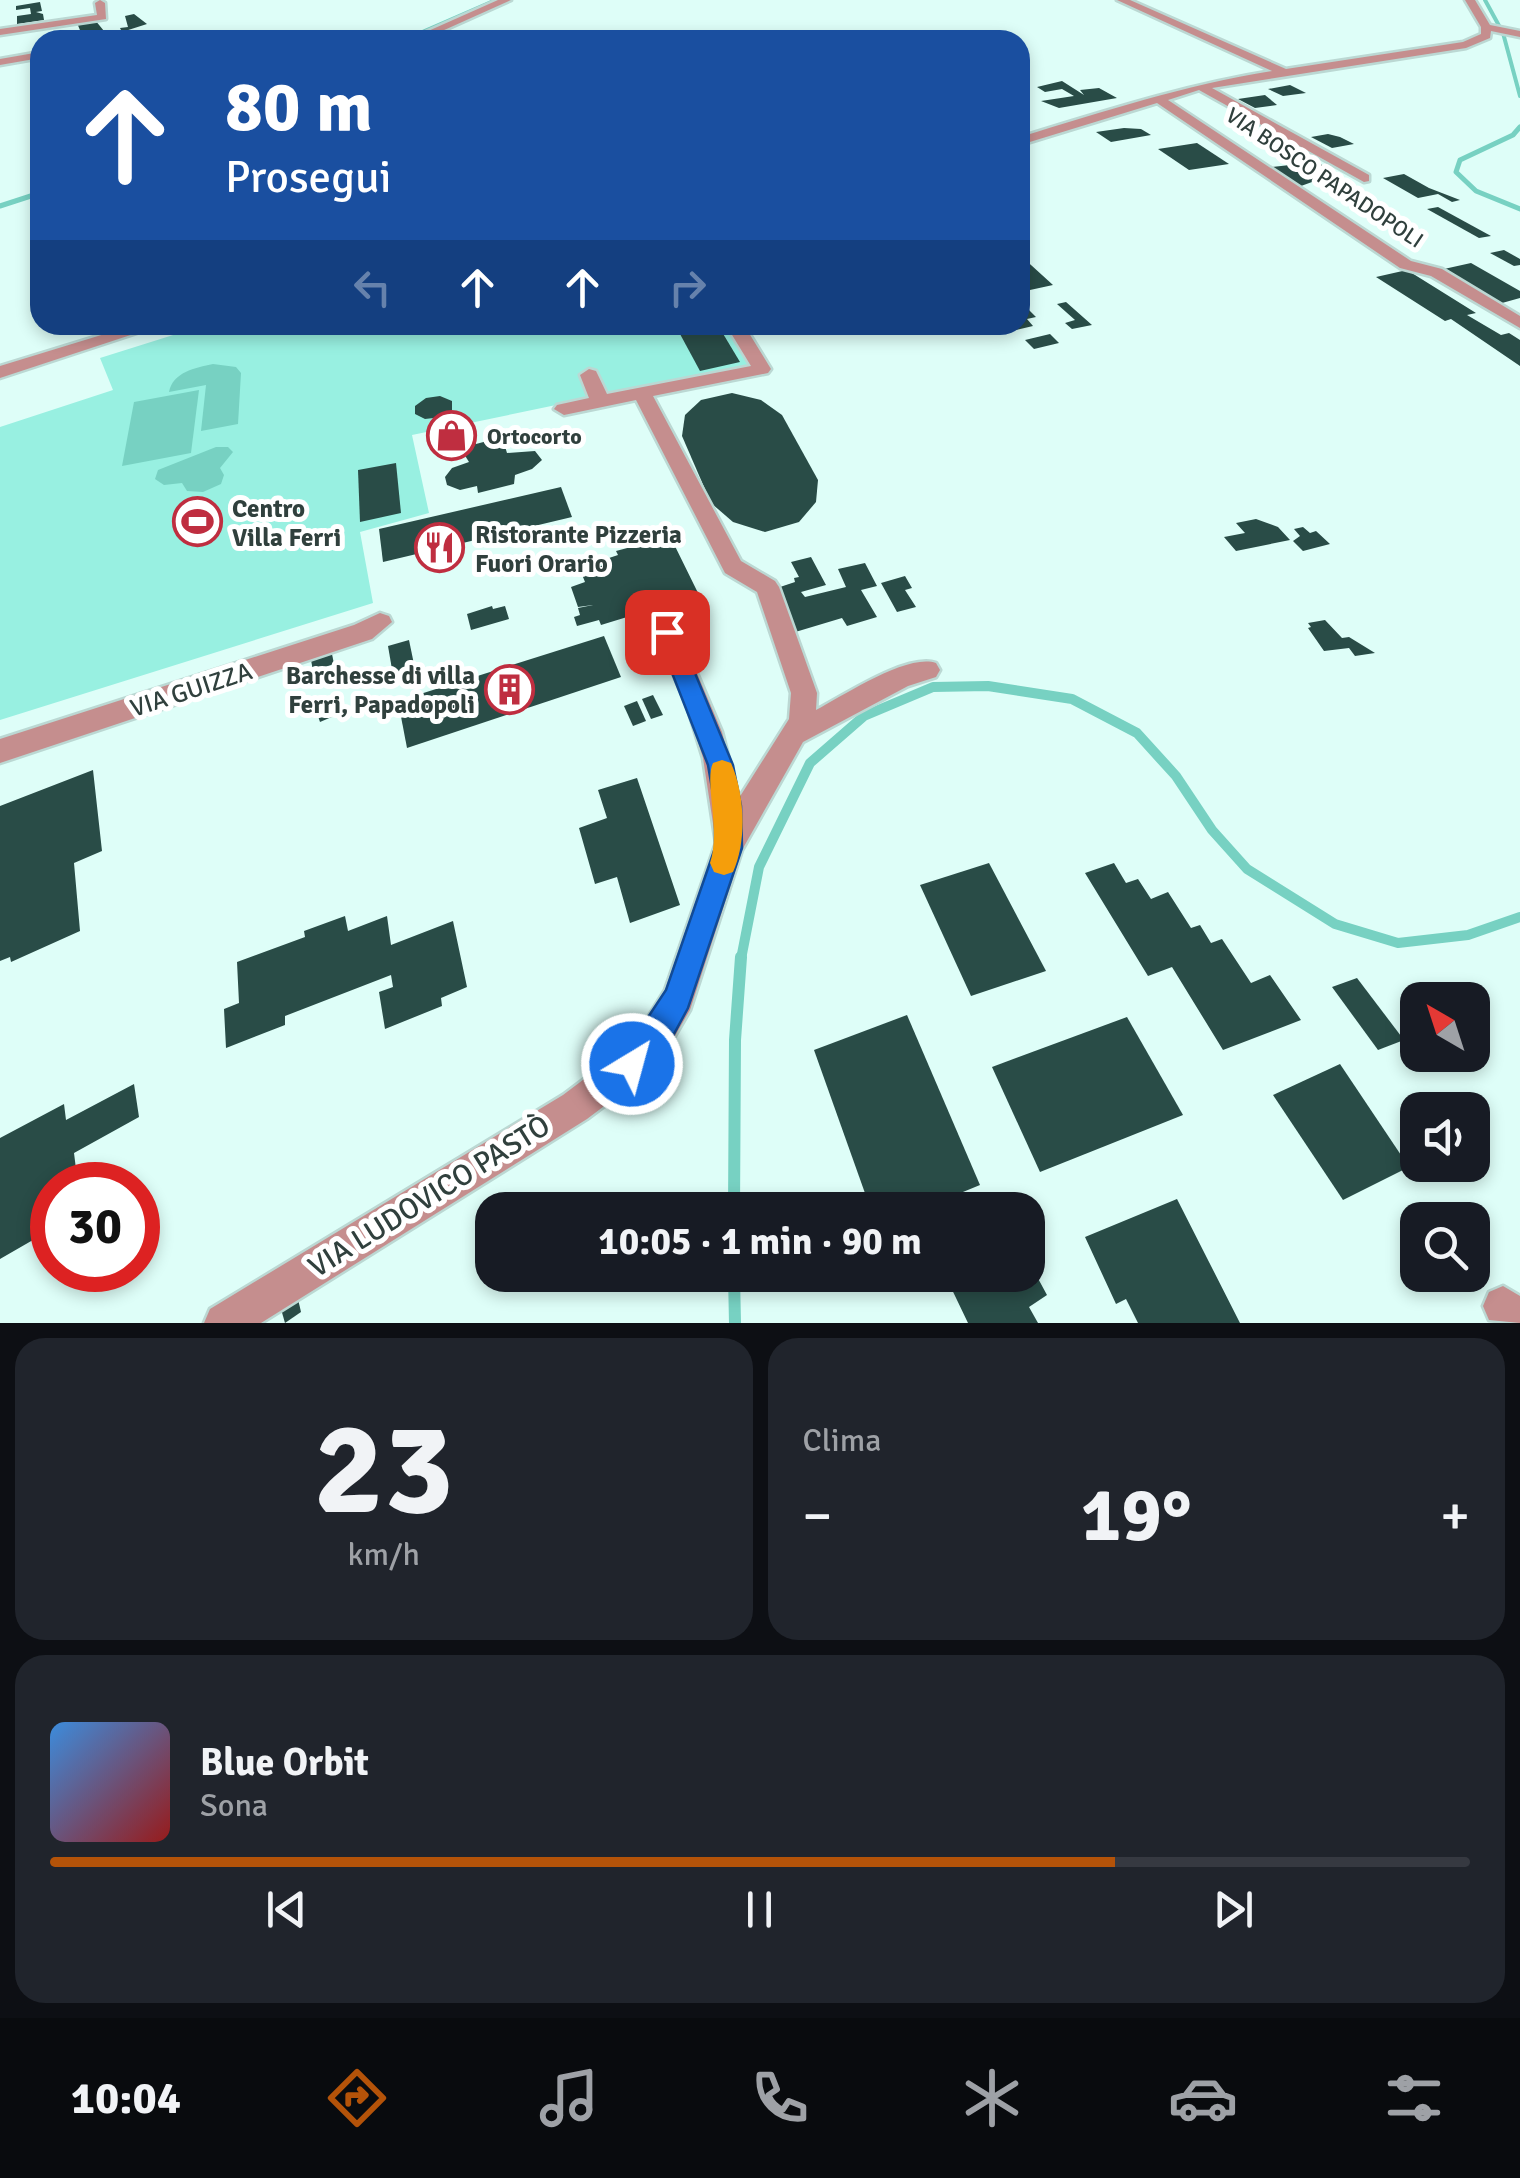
<!DOCTYPE html>
<html lang="it">
<meta charset="utf-8">
<style>
:root{--surface:#171b24;--page:#20242c;--text:#f1f3f6;--muted:#9ea1a6;--line:#363941;--accent:#b45309}
body{margin:0;font-family:Signika,sans-serif;background:var(--page);color:var(--text);height:100vh;display:flex;flex-direction:column;font-size:38px;white-space:nowrap}
*{box-sizing:border-box;margin:0}
p{font-size:32px;color:var(--muted)}
.icon{flex:none;width:55px;height:55px;fill:none;stroke:currentColor;stroke-width:2;stroke-linecap:round;stroke-linejoin:round}
.map{position:relative;height:1323px;overflow:hidden}
.drawer{display:flex;flex-direction:column;gap:15px;padding:15px;background:#0d0f14;flex:1}
.drawer>*{flex:none}
.hud{position:absolute;left:30px;top:30px;width:1000px;height:305px;border-radius:30px;box-shadow:0 5px 15px #0003;background:#1a4fa0;color:#fff;overflow:hidden}
.needle{width:65px;rotate:321deg}
.fabs{position:absolute;left:1400px;top:982px;display:grid;gap:20px}
.fabs a{display:grid;place-items:center;width:90px;height:90px;border-radius:20px;background:var(--surface);box-shadow:0 5px 15px #0003;font-size:50px}
.speed{position:absolute;left:30px;top:1162px;display:flex;gap:20px;font-size:50px;font-weight:700;text-align:center}
.speed>*{display:grid;place-content:center;width:130px;height:130px;border-radius:50%;background:var(--surface);box-shadow:0 5px 15px #0003;line-height:1}
.speed .limit{border:15px solid #d22;background:#fff;color:#111}
.pin{position:absolute;display:grid;place-items:center;width:85px;height:85px;color:#fff;margin:-42px;border-radius:20px;box-shadow:0 5px 15px #0006}
.me{position:absolute;width:110px;margin:-55px;rotate:37deg;stroke-linejoin:round;filter:drop-shadow(0 0 8px #0008)}
.turn{display:flex;align-items:center;gap:35px;height:210px;padding:0 30px;font-size:45px}
.turn .icon{width:130px;height:130px;stroke-width:2.5}
.turn b{display:block;font-size:70px;line-height:85px}
.lanes{display:flex;align-items:center;height:95px;padding:0 30px;background:#0003;justify-content:center;gap:50px;direction:ltr}
.lanes .off{opacity:.35}
.big{font-size:75px;font-weight:800;line-height:1.1}
.drawer .tile{flex:1;display:flex;flex-direction:column;justify-content:center;gap:15px;min-width:0;padding:0 35px;border-radius:30px;background:var(--page)}
.drawer .dial{align-items:center;gap:0}
.dial b{font-size:130px;line-height:1}
.song{display:flex;align-items:center;gap:30px}
.cover{width:120px;height:120px;border-radius:15px;background:linear-gradient(135deg,hsl(210 70% 55%),hsl(0 70% 35%))}
.played{height:10px;border-radius:5px;background:linear-gradient(90deg,var(--accent) 75%,var(--line) 75%)}
.keys{display:flex;justify-content:space-around;direction:ltr}
.heat{display:flex;justify-content:space-between;align-items:center;font-size:55px;direction:ltr}
.drawer .tiles{flex:1;display:grid;gap:15px;grid-template-columns:1fr 1fr}
.tile:last-child{grid-column:span 2}
.trip{position:absolute;left:475px;top:1192px;width:570px;height:100px;border-radius:30px;background:var(--surface);box-shadow:0 5px 15px #0003;font-weight:800;line-height:100px;text-align:center}
.dock{display:flex;height:160px;justify-content:space-around;align-items:center;background:#090b0e;color:var(--muted)}
.dock .icon{width:70px;height:70px}
.dock .on{color:var(--accent)}
.dock b{font-size:45px;color:var(--text)}
.map>svg:first-child{display:block}
</style>
<div class="map">
<svg width="1520" height="1323" viewBox="0 0 1520 1323">
<rect width="100%" height="100%" fill="#defef8"/>
<polygon fill="#98f0e1" points="205,325 745,325 768,361 412,435 429,513 360,532 373,603 0,720 0,427 113,390 100,358"/>
<g fill="#77d1c2">
<path d="M213,364L236,367L241,373L238,424L201,431L206,385L169,392C173,372 195,368 213,364Z"/>
<polygon points="199,390 191,453 122,466 134,402"/>
<polygon points="216,447 228,447 233,452 220,468 224,475 221,484 203,492 187,491 182,483 164,485 155,479 158,470"/>
</g>
<g fill="none" stroke-linecap="round" stroke-linejoin="round">
<g stroke="#77d1c2" stroke-width="4">
<polyline points="1485,0 1503,33 1520,96"/>
<polyline points="404,40 496,0"/>
</g>
<g stroke="#77d1c2" stroke-width="5">
<polyline points="1520,127 1513,135 1460,160 1456,172 1476,191 1520,209"/>
<polyline points="0,206 40,193"/>
</g>
<polyline stroke="#77d1c2" stroke-width="10" points="741,959 759,867 810,763 864,716 933,687 988,686 1072,699 1137,733 1176,776 1212,830 1247,869 1335,924 1398,943 1468,935 1520,917"/>
<g stroke="#77d1c2" stroke-width="12">
<polyline points="734,1210 735,1040 741,957"/>
<polyline points="734,1275 735,1323"/>
</g>
</g>
<g fill="#294c47">
<polygon points="40,2 42,11 36,12 43,14 44,20 17,24 17,16 31,14 30,8 16,10 16,6"/>
<polygon points="134,14 147,24 122,32 120,28 128,27 125,16"/>
<polygon points="95,20 104,31 98,32 100,37 76,40 75,36 82,35 77,23"/>
<polygon points="1062,81 1084,95 1080,90 1099,88 1117,98 1059,108 1041,101 1074,96 1062,89 1045,92 1037,87"/>
<polygon points="1290,85 1306,93 1283,96 1268,89"/>
<polygon points="1265,95 1277,105 1255,108 1238,99"/>
<polygon points="1124,128 1141,129 1151,135 1111,142 1096,132"/>
<polygon points="1328,134 1340,137 1354,144 1332,148 1311,137"/>
<polygon points="1197,143 1229,164 1189,170 1158,149"/>
<polygon points="1317,162 1331,170 1313,173 1323,178 1301,186 1272,167"/>
<polygon points="1404,174 1429,188 1460,200 1452,202 1438,194 1418,198 1383,178"/>
<polygon points="1438,207 1491,236 1479,238 1427,209"/>
<polygon points="1504,250 1520,259 1520,265 1514,266 1490,253"/>
<polygon points="1020,255 1053,285 1030,290 1022,283 1030,280 1020,275"/>
<polygon points="1471,263 1520,291 1520,298 1502,303 1444,269"/>
<polygon points="1407,270 1476,313 1467,315 1501,335 1509,333 1520,340 1520,366 1451,319 1445,321 1376,277"/>
<polygon points="1066,302 1092,325 1072,329 1065,323 1075,320 1057,304"/>
<polygon points="1027,308 1036,317 1027,319 1033,326 1016,330 1011,325 1020,325 1020,310"/>
<polygon points="719,327 740,362 700,371 680,334"/>
<polygon points="1050,334 1059,343 1034,349 1025,340"/>
<polygon points="732,393 761,400 782,415 818,480 816,502 799,522 765,532 733,522 711,503 682,436 685,415 701,400"/>
<polygon points="440,396 452,401 452,410 442,417 425,419 415,414 415,406 426,398"/>
<polygon points="457,431 473,434 476,444 491,440 504,443 507,453 535,451 542,460 532,469 515,475 514,484 478,493 477,486 460,490 447,485 445,477 452,468 469,462 464,454 446,458 436,452 435,445 443,436"/>
<polygon points="396,463 401,513 360,522 358,470"/>
<polygon points="561,487 572,517 383,562 379,529"/>
<polygon points="1256,519 1278,527 1290,540 1236,551 1224,537 1245,533 1236,523"/>
<polygon points="1303,527 1310,533 1316,531 1330,544 1303,551 1293,541 1300,536 1294,529"/>
<polygon points="670,536 699,595 601,625 599,620 577,626 574,617 580,615 578,608 593,605 578,607 571,587 585,582 581,572 611,563 609,558 618,555 616,551 631,547 628,541 640,537 643,544"/>
<polygon points="811,557 826,585 801,592 805,597 846,587 838,569 865,563 877,586 861,590 877,617 847,626 842,618 792,633 780,610 788,607 780,587 795,582 794,578 799,577 791,562"/>
<polygon points="905,576 912,588 905,590 916,607 897,612 881,583"/>
<polygon points="492,606 493,609 505,606 509,619 471,630 467,614"/>
<polygon points="1325,620 1342,638 1349,637 1375,653 1355,656 1349,648 1324,651 1308,628 1311,627 1308,623"/>
<polygon points="604,636 621,677 407,748 398,701"/>
<polygon points="409,640 416,674 394,681 388,646"/>
<polygon points="332,654 334,664 313,671 311,660"/>
<polygon points="653,695 663,715 651,719 642,699"/>
<polygon points="328,698 334,716 320,722 314,704"/>
<polygon points="637,701 646,721 633,726 624,706"/>
<polygon points="93,770 102,851 74,863 80,931 11,962 10,957 0,961 0,806"/>
<polygon points="637,778 680,905 630,923 617,877 595,884 579,828 607,818 598,790"/>
<polygon points="989,863 1046,971 971,996 920,885"/>
<polygon points="1114,863 1126,883 1138,879 1151,899 1168,892 1191,928 1200,925 1211,943 1222,939 1251,983 1270,975 1301,1020 1223,1050 1172,967 1148,976 1085,873"/>
<polygon points="345,916 348,931 387,916 391,945 453,921 467,987 441,998 442,1006 385,1029 379,992 393,987 391,975 285,1016 285,1025 226,1048 224,1009 239,1003 237,962 305,937 304,931"/>
<polygon points="1357,978 1404,1040 1378,1050 1332,987"/>
<polygon points="907,1015 980,1185 919,1210 871,1210 814,1050"/>
<polygon points="1127,1017 1183,1115 1040,1172 992,1067"/>
<polygon points="1340,1064 1409,1167 1343,1200 1273,1095"/>
<polygon points="134,1084 139,1117 74,1153 78,1185 52,1185 52,1229 0,1259 0,1138 64,1104 66,1120"/>
<polygon points="1177,1199 1240,1323 1138,1323 1126,1299 1116,1304 1085,1237"/>
<polygon points="1028,1260 1047,1295 1029,1307 1038,1323 968,1323 945,1275 1028,1275"/>
<polygon points="298,1299 301,1312 285,1323 281,1309"/>
</g>
<g fill="none" stroke-linecap="round" stroke-linejoin="round">
<defs>
<g id="minor">
<polygon points="100,0 105,3 106,19 0,35 0,29 97,15 95,3"/>
<polygon points="498,0 511,0 422,40 408,40"/>
<path d="M1117,0H1130L1286,69L1463,42L1481,34V27L1465,0H1475L1490,25L1520,31V37L1491,31L1490,38L1466,48L1212,88L1369,175V181L1364,182L1199,90L1168,100L1411,261L1442,269L1520,316V328L1431,276L1400,268L1157,103L1020,145V137C1105,111 1185,85 1272,71Z"/>
<polygon points="40,52 40,58 0,65 0,59"/>
<polygon points="134,325 161,325 0,378 0,366"/>
<path d="M726,325H744L771,369L768,373L653,396L741,561L775,581L779,587L817,693L816,710C843,696 907,653 936,663L940,670L936,677L908,686L803,742L742,850L690,1010L669,1046L644,1076L587,1119L261,1323H204L210,1309L563,1095L620,1052L645,1022L665,990L716,843L703,758L687,706L655,631L658,624H676L679,631L722,732L739,798L789,719L791,693L757,592L725,573L636,400L564,415L554,409L557,405L589,398L580,375L589,369L596,371L607,394L751,366Z"/>
<polygon points="380,613 389,616 392,622 372,639 0,763 0,739 354,625"/>
<polygon points="1503,1286 1520,1296 1520,1323 1489,1320 1483,1306 1489,1292"/>
</g>
</defs>
<use href="#minor" stroke="#bbd8d3" stroke-width="5"/>
<use href="#minor" fill="#c58e8e" fill-rule="evenodd"/>
</g>
<polygon fill="#1a73e8" stroke="#114b97" stroke-width="2.5" points="667,623 678,632 733,765 741,806 742,848 688,1008 668,1045 643,1075 632,1080 621,1075 617,1064 666,990 715,848 715,806 708,765 656,632"/>
<path fill="#f59e0b" d="M722,760L731,763C745,794 747,841 733,872L724,875L714,872L710,863C721,831 704,781 713,763Z"/>
<defs>
<symbol id="shop-ring" viewBox="-11 -11 22 22"><circle r="9.5" fill="#fff" stroke="#bf2e40" stroke-width="1.5"/><path d="M-5-2.5h2.3a2.7 3.5 0 0 1 5.4 0H5L5.5 6h-11ZM-1.5-2.5h3a1.5 2.3 0 0 0-3 0Z" fill="#bf2e40"/></symbol>
<symbol id="stadium-ring" viewBox="-11 -11 22 22"><circle r="9.5" fill="#fff" stroke="#bf2e40" stroke-width="1.5"/><path d="M0-5a6.5 5 0 1 0 0 10a6.5 5 0 1 0 0-10ZM-3.5-1.8h7v3.6h-7Z" fill="#bf2e40"/></symbol>
<symbol id="restaurant-ring" viewBox="-11 -11 22 22"><circle r="9.5" fill="#fff" stroke="#bf2e40" stroke-width="1.5"/><path d="M-5-6h1v4h1v-4h1v4h1v-4h1v5L-1.5 .5V6h-2V.5L-5-1ZM5-6V6H3V1.5H1.5Q1.5-4 5-6Z" fill="#bf2e40"/></symbol>
<symbol id="building-ring" viewBox="-11 -11 22 22"><circle r="9.5" fill="#fff" stroke="#bf2e40" stroke-width="1.5"/><path d="M-4-6H4V6H1V3H-1V6H-4ZM-2.5-4.3h1.7v1.8h-1.7ZM.8-4.3h1.7v1.8H.8ZM-2.5-1h1.7V.8h-1.7ZM.8-1h1.7V.8H.8Z" fill="#bf2e40"/></symbol>
</defs>
<g fill-rule="evenodd">
<use href="#shop-ring" x="424" y="408" width="55" height="55"/>
<use href="#stadium-ring" x="170" y="494" width="55" height="55"/>
<use href="#restaurant-ring" x="412" y="520" width="55" height="55"/>
<use href="#building-ring" x="482" y="662" width="55" height="55"/>
</g>
<g text-anchor="middle" stroke-width="10" stroke-linejoin="round" paint-order="stroke">
<g font-size="22" fill="#30403d" stroke="#fff">
<text transform="translate(1325 177) rotate(34)" y="8">VIA BOSCO PAPADOPOLI</text>
</g>
<g font-size="22" font-weight="bold" fill="#30403d" stroke="#fff" text-anchor="start">
<text x="487" y="444">Ortocorto</text>
</g>
<g font-size="25" font-weight="bold" fill="#30403d" stroke="#fff" text-anchor="start">
<text x="232" y="517">Centro<tspan x="232" dy="29">Villa Ferri</tspan></text>
<text x="475" y="543">Ristorante Pizzeria<tspan x="475" dy="29">Fuori Orario</tspan></text>
<text x="475" y="684" text-anchor="end">Barchesse di villa<tspan x="475" dy="29">Ferri, Papadopoli</tspan></text>
</g>
<g font-size="25" fill="#30403d" stroke="#fff">
<text transform="translate(191 689) rotate(-18)" y="9">VIA GUIZZA</text>
</g>
<g font-size="30" fill="#30403d" stroke="#fff">
<text transform="translate(429 1196) rotate(-32)" y="10">VIA LUDOVICO PASTÒ</text>
</g>
</g>
</svg>
<div class="fabs">
<a><svg class="needle" viewBox="-14 -14 28 28"><path d="M0-13l5 13h-10z" fill="#e53935"/><path d="M0 13l5-13h-10z" fill="#9ea1a6"/></svg></a>
<a><svg class="icon" aria-label="sound" viewBox="0 0 24 24"><path d="M4 9h4l5-4v14l-5-4H4zM17 9q2 3 0 6"/></svg></a>
<a><svg class="icon" aria-label="search" viewBox="0 0 24 24"><circle cx="10" cy="10" r="6"/><path d="M15 15l6 6"/></svg></a>
</div>
<div class="speed"><div class="limit">30</div></div>
<div class="pin" style="left:667px;top:632px;background:#d93025"><svg class="icon" aria-label="arrive" viewBox="0 0 24 24"><path d="M6 21V4h12l-3 4 3 4H6"/></svg></div>
<svg class="me" style="left:632px;top:1064px" viewBox="-20 -20 40 40"><circle r="17" fill="#1a73e8" stroke="#fff" stroke-width="3"/><path d="M0-11L8 9 0 5-8 9z" fill="#fff"/></svg>
<div class="trip">10:05 · 1 min · 90 m</div>
<div class="hud">
<div class="turn"><svg class="icon" aria-label="ahead" viewBox="0 0 24 24"><path d="M12 20V5M6 11l6-6 6 6"/></svg><div><b>80 m</b>Prosegui</div></div>
<div class="lanes"><svg class="icon off" aria-label="left" viewBox="0 0 24 24"><path d="M17 20v-9H6M10 6l-5 5 5 5"/></svg><svg class="icon" aria-label="ahead" viewBox="0 0 24 24"><path d="M12 20V5M6 11l6-6 6 6"/></svg><svg class="icon" aria-label="ahead" viewBox="0 0 24 24"><path d="M12 20V5M6 11l6-6 6 6"/></svg><svg class="icon off" aria-label="right" viewBox="0 0 24 24"><path d="M7 20v-9h11M14 6l5 5-5 5"/></svg></div>
</div>
</div>
<section class="drawer">
<div class="tiles">
<div class="tile dial"><b>23</b><p>km/h</p></div>
<div class="tile"><p>Clima</p>
<div class="heat"><a>−</a><b class="big">19°</b><a>+</a></div>
</div>
<div class="tile">
<div class="song"><i class="cover"></i><div><b>Blue Orbit</b><p>Sona</p></div></div>
<div class="played"></div>
<div class="keys"><svg class="icon" aria-label="previous" viewBox="0 0 24 24"><path d="M18 5L8 12l10 7zM5 5v14"/></svg><svg class="icon" aria-label="pause" viewBox="0 0 24 24"><path d="M8 5v14M16 5v14"/></svg><svg class="icon" aria-label="next" viewBox="0 0 24 24"><path d="M6 5l10 7-10 7zM19 5v14"/></svg></div>
</div>
</div>
</section>
<nav class="dock">
<b>10:04</b>
<svg class="icon on" aria-label="directions" viewBox="0 0 24 24"><path d="M12 3l9 9-9 9-9-9zM9 14v-3h6M13 9l2 2-2 2"/></svg>
<svg class="icon" aria-label="music" viewBox="0 0 24 24"><path d="M9 18V5l10-2v13"/><circle cx="6" cy="18" r="3"/><circle cx="16" cy="16" r="3"/></svg>
<svg class="icon" aria-label="phone" viewBox="0 0 24 24"><path d="M5 4h4l2 5-3 2q2 4 5 5l2-3 5 2v4C11 20 4 13 5 4z"/></svg>
<svg class="icon" aria-label="climate" viewBox="0 0 24 24"><path d="M12 3v18M4 7l16 10M4 17L20 7"/></svg>
<svg class="icon" aria-label="car" viewBox="0 0 24 24"><path d="M5 17H2v-5l4-1 3-4h7l3 4 3 1v5h-3M9 17h6M6 11h13"/><circle cx="7" cy="17" r="2"/><circle cx="17" cy="17" r="2"/></svg>
<svg class="icon" aria-label="filters" viewBox="0 0 24 24"><path d="M4 7h16M4 17h16"/><circle cx="9" cy="7" r="2"/><circle cx="15" cy="17" r="2"/></svg>
</nav>
